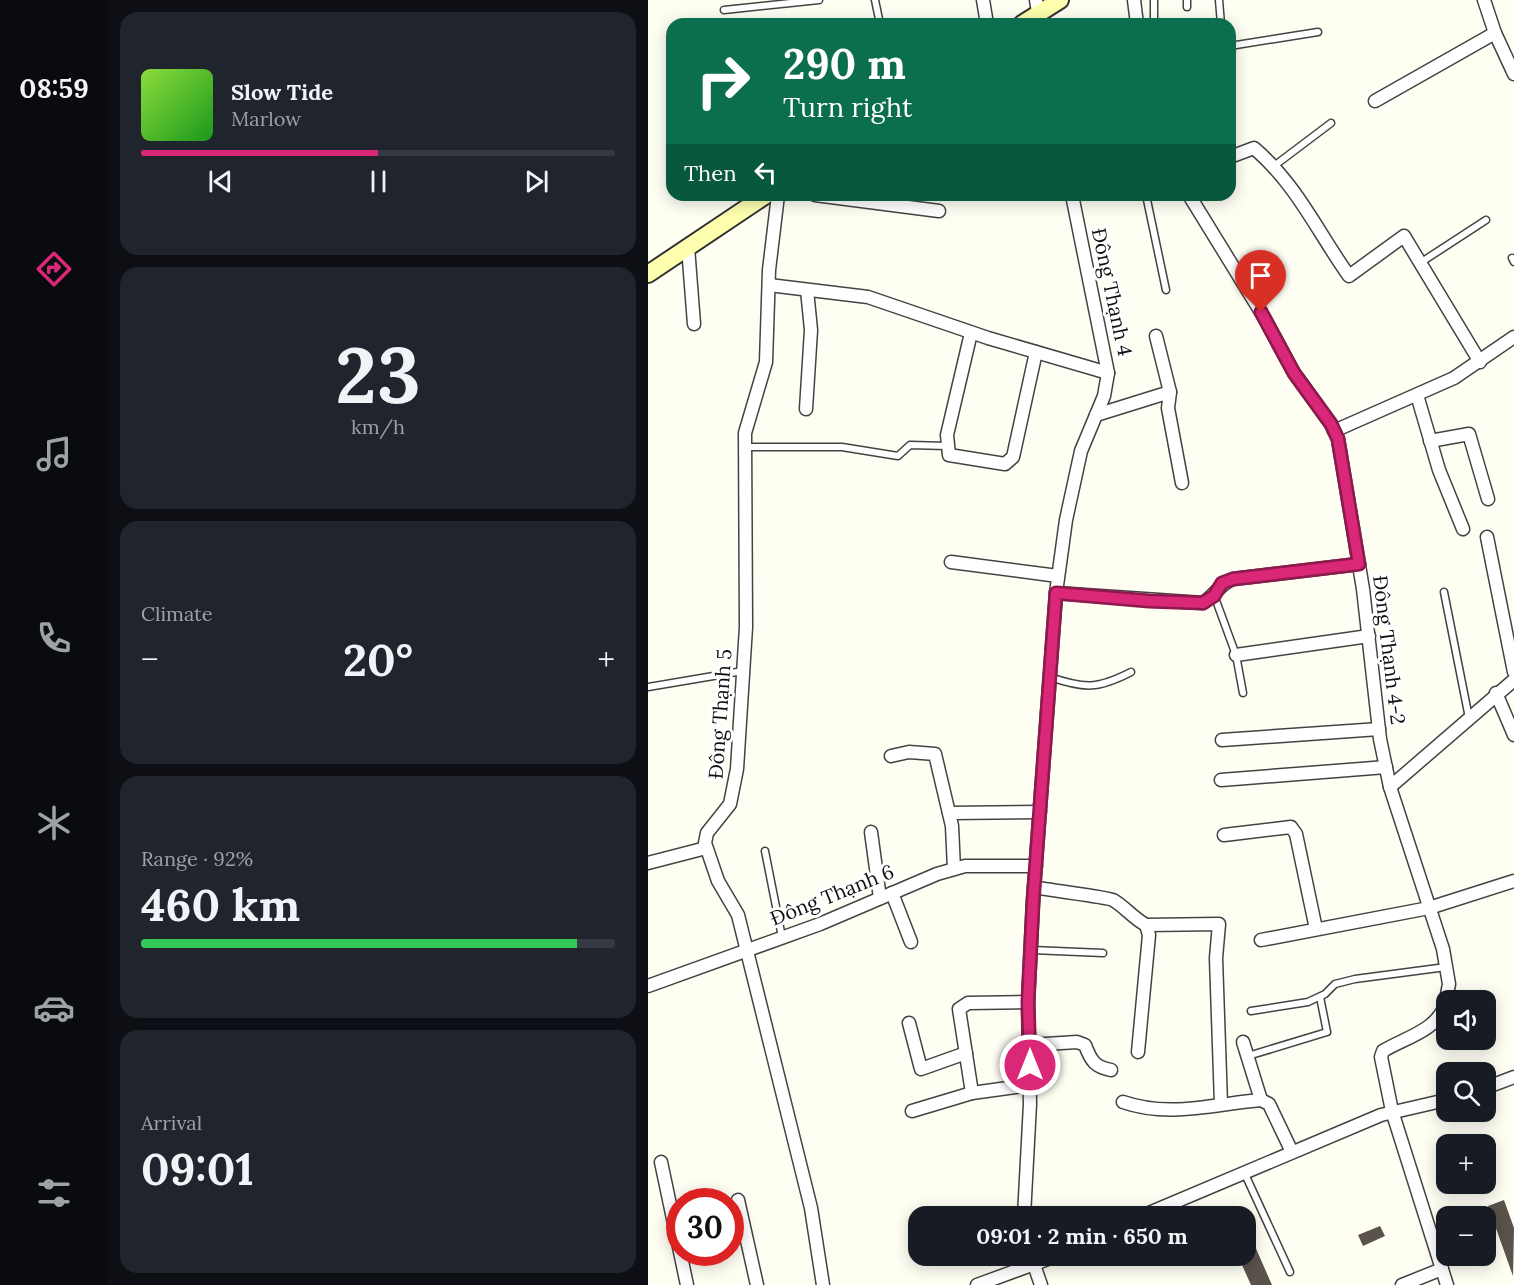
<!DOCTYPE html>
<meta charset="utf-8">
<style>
:root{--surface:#171b24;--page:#20242c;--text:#f1f3f6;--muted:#9ea1a6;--line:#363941;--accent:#db2777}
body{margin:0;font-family:Lora,serif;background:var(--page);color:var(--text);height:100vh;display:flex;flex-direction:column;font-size:22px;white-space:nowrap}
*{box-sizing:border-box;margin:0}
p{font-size:20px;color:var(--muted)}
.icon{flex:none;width:33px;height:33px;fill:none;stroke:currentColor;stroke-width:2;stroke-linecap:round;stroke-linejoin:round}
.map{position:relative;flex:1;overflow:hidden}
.sheet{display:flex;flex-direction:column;gap:12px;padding:12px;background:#0d0f14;width:540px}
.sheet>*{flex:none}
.banner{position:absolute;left:18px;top:18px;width:570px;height:183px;border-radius:18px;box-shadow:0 3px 15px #0003;background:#0b6e4f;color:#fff;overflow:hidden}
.tools{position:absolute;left:788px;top:990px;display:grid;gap:12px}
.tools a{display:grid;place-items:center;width:60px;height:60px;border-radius:12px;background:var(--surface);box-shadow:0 3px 15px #0003;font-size:30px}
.speed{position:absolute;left:18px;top:1188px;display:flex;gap:12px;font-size:30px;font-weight:700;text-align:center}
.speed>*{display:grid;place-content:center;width:78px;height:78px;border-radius:50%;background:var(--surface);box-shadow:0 3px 15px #0003;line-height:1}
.speed .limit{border:9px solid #d22;background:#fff;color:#111}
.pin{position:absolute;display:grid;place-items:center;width:51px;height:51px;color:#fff;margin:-62px -26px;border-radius:50% 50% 50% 0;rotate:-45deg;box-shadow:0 0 6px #0007}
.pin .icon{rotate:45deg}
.me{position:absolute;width:66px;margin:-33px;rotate:0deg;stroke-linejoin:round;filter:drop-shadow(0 0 4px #0008)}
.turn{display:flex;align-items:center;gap:21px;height:126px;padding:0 18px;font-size:27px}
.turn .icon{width:78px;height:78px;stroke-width:2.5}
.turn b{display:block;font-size:42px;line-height:51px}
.then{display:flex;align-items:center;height:57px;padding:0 18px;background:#0003;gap:12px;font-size:22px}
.big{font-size:45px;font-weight:800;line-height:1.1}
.sheet .widget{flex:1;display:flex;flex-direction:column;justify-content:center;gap:9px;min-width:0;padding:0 21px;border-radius:18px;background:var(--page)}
.sheet .dial{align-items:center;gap:0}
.dial b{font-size:78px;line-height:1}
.song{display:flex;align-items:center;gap:18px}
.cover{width:72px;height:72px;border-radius:9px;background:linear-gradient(135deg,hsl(90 70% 55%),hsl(120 70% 35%))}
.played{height:6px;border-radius:3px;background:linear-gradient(90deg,var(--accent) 50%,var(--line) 50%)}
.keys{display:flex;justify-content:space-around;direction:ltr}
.heat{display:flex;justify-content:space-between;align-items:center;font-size:33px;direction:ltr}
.charge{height:9px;border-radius:4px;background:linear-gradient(90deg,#34c759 92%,var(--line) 0)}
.trip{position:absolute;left:260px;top:1206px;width:348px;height:60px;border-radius:18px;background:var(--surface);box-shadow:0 3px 15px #0003;font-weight:800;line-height:60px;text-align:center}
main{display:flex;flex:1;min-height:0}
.tabs{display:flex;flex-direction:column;width:108px;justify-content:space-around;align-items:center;background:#090b0e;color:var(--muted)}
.tabs .icon{width:42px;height:42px}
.tabs .on{color:var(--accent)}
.tabs b{font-size:27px;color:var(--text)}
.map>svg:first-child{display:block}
</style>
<main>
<nav class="tabs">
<b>08:59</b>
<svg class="icon on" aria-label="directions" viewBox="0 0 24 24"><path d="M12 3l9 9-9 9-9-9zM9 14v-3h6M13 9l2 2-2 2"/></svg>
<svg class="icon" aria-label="music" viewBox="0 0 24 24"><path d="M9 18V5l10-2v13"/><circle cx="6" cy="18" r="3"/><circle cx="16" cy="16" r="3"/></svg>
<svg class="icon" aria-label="phone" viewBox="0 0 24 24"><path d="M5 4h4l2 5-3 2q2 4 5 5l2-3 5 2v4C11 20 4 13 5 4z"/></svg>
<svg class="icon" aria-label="climate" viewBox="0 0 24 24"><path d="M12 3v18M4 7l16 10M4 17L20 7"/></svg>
<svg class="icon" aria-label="car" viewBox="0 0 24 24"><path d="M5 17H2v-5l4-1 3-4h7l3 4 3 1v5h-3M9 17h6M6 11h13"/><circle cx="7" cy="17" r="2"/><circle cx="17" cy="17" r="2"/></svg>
<svg class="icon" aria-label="filters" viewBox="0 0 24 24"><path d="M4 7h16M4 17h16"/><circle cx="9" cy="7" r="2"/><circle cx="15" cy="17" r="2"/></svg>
</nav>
<section class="sheet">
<div class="widget">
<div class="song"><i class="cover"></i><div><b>Slow Tide</b><p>Marlow</p></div></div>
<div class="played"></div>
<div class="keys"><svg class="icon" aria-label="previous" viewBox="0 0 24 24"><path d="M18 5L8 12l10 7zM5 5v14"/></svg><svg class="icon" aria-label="pause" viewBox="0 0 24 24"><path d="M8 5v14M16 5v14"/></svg><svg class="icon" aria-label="next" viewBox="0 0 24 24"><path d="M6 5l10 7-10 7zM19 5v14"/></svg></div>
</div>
<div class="widget dial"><b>23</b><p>km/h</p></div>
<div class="widget"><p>Climate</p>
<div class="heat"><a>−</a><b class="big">20°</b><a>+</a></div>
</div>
<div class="widget"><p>Range · 92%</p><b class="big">460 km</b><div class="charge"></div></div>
<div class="widget"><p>Arrival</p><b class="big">09:01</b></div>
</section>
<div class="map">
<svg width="866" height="1285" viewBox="0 0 866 1285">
<rect width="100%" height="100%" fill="#fffef3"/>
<g fill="#5a534b">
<polygon points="856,1200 866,1228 865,1276 840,1206"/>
<polygon points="732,1226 737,1236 715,1246 710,1235"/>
<polygon points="606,1244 624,1285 603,1285 590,1256 597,1256 597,1247"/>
</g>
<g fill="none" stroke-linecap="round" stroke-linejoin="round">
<defs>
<g id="lane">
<polyline points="227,0 232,24"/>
<polyline points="571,0 573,24"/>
<polyline points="539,7 539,0"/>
<polyline points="76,10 171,0"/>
<polyline points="506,24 506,0"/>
<polyline points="582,46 670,32"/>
<polyline points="626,166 683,123"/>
<polyline points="498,195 518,290"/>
<polyline points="864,258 866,262"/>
<polyline points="772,263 838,220"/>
<polyline points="98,447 194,447 250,456 262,445 299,446"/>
<polyline points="796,592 821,718"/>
<polyline points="566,595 588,655 595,693"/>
<path d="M402,677C437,689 450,689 483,672"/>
<polyline points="0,687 95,671"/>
<polyline points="117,851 134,937"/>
<polyline points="384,950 455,953"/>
<polyline points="603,1011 660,1002 677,994 687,984 707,979 798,967"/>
<polyline points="600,1056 679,1032 672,997"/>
<polyline points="596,1172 642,1272"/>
</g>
<g id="street">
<polyline points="335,0 339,24"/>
<polyline points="388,0 392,24"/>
<polyline points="486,0 489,24"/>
<polyline points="836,0 847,33 866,74"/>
<polyline points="727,101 847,33"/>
<path d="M582,157L606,148C649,185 669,231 701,276L756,236L832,362"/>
<polyline points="130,195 121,270 118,362 97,433 98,627 89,769 82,804 59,833 57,843 70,881 90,915 163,1208 175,1285"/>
<polyline points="167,195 291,211"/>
<polyline points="541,195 613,312 646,373 683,424 690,439 715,589 732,739 742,787 795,949 801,984 798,1000"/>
<polyline points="40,247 46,324"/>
<polyline points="121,285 220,297 340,338 460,373"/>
<polyline points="323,333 299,435 301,455 357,464 365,457 388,352"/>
<polyline points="508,336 522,392 520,408 534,483"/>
<polyline points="769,395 791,470 815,529"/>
<polyline points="158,409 163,330 159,290"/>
<polyline points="448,415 522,392"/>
<polyline points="686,431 806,378 866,337"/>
<polyline points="782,441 821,434 840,499"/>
<polyline points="839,537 866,672"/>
<polyline points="303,562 410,576"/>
<path d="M408,593L555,603C567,595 572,584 585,579L711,564"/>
<polyline points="588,655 721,636"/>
<polyline points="848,693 866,735"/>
<polyline points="574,740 731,729"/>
<polyline points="243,756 261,752 287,754 304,826 306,869"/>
<polyline points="573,780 738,767"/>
<polyline points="742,787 866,680"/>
<polyline points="301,813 392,812"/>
<polyline points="223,832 232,898"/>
<polyline points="576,835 643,827 648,834 668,929"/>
<polyline points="0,863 58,848"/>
<path d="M386,887C399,890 459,897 465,900C477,907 485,918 498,925L501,935L490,1052"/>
<polyline points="244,893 263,942"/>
<polyline points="498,925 571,924 568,958 573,1104"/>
<polyline points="613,940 781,908 866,881"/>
<polyline points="0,986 172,924 289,874 317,866 388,866"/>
<path d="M798,1003C789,1031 758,1037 735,1051L733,1057L744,1111L799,1285"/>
<polyline points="261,1023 273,1069 318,1053"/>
<polyline points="595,1042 613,1100"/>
<path d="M382,1045L429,1042L437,1045C443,1061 447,1067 463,1070"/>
<polyline points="837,1088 866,1077"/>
<polyline points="324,1093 311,1009 320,1003 380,1002"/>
<path d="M475,1102C521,1118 566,1104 613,1100L621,1104L644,1152"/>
<polyline points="264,1111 324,1093 382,1085"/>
<polyline points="13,1162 39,1285"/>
<polyline points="90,1200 109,1285"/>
<polyline points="376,1216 382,1104 380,1002 385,901 408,593 418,520 433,451 456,396 460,373 424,195"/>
<polyline points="494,1216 733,1115 798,1100"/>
<polyline points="383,1256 393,1285"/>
<polyline points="329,1285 408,1256"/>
<polyline points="754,1285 794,1269"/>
</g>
<g id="secondary">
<polyline points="374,24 412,0"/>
<polyline points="0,274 118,195"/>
</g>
</defs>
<use href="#lane" stroke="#434343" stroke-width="9"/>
<use href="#street" stroke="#434343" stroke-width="15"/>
<use href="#secondary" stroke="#323232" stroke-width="20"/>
<use href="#lane" stroke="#fff" stroke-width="6"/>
<use href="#street" stroke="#fff" stroke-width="12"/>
<use href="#secondary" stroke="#fdffae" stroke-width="16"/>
</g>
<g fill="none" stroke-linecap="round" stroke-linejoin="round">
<defs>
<polyline id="route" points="382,1065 380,1002 385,902 408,593 501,601 555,603 566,596 574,583 585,579 711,564 690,439 683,424 646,373 613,312"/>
</defs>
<use href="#route" stroke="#8e194d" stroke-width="15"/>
<use href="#route" stroke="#db2777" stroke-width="10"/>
</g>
<g text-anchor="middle" stroke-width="6" stroke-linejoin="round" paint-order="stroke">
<g font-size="20" fill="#101010" stroke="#fff">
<text transform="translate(464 292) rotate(78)" y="7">Đông Thạnh 4</text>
<text transform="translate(741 650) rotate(83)" y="7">Đông Thạnh 4-2</text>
<text transform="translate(72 714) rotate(-86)" y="7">Đông Thạnh 5</text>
<text transform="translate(184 895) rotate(-22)" y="7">Đông Thạnh 6</text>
</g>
</g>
</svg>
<div class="tools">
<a><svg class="icon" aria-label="sound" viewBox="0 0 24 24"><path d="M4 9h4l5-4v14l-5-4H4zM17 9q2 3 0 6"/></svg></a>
<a><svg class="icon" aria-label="search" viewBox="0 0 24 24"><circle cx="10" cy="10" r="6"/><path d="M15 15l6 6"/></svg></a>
<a>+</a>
<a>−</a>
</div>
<div class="speed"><div class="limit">30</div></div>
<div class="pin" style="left:613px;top:312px;background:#d93025"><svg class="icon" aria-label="arrive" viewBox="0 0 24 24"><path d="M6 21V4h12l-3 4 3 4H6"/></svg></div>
<svg class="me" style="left:382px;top:1065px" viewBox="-20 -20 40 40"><circle r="17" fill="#db2777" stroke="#fff" stroke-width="3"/><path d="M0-11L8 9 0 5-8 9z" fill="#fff"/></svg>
<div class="trip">09:01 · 2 min · 650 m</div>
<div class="banner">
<div class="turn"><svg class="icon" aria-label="right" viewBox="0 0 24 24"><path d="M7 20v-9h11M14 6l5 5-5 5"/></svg><div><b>290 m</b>Turn right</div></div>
<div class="then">Then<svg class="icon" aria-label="left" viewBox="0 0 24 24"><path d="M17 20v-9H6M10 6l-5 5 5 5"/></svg></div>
</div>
</div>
</main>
